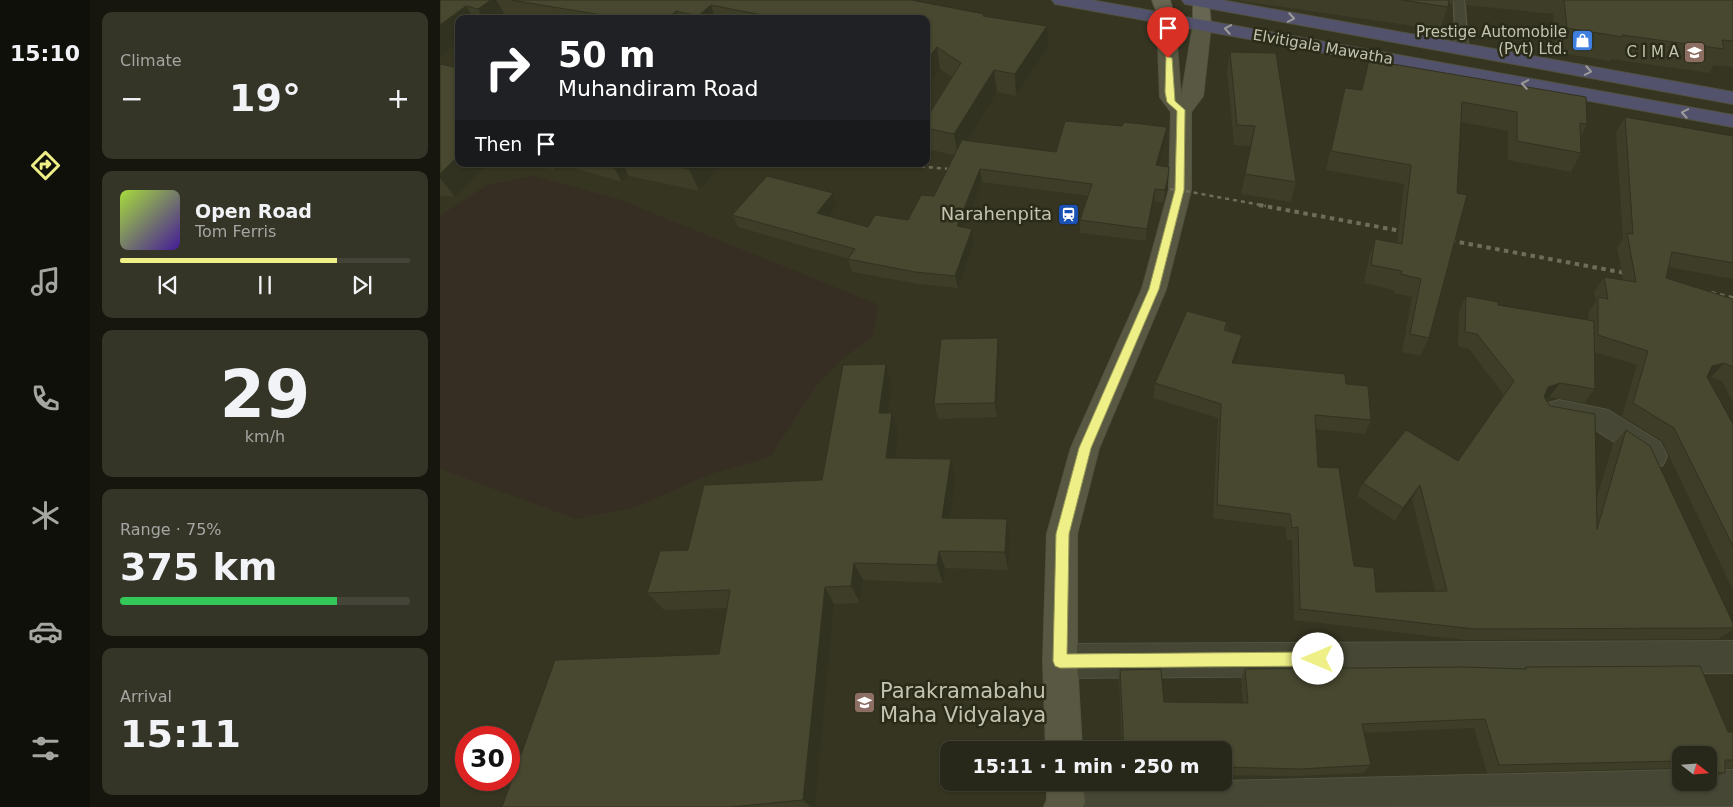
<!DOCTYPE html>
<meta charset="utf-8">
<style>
:root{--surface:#28281a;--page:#343427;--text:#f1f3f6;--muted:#a5a6a2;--line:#444439;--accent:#eef087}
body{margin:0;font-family:"DejaVu Sans",sans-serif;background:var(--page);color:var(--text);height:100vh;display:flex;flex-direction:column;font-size:19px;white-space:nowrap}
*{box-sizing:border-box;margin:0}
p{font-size:16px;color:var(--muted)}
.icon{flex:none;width:28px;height:28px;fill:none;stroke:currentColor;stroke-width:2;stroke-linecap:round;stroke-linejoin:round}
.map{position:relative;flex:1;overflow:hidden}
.side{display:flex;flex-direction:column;gap:12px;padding:12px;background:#16160e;width:350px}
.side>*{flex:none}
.hud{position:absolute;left:15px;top:15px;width:475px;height:152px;border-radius:10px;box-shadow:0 1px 4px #0004,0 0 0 1px var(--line);background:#202124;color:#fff;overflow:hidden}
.needle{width:32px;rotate:107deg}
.buttons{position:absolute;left:1232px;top:746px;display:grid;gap:10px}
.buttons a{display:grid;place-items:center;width:45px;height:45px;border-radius:10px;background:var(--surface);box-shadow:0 1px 4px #0004,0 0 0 1px var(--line);font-size:25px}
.speed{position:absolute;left:15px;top:726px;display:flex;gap:10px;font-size:25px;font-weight:700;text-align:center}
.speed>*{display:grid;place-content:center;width:65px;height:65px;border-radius:50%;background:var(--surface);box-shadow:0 1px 4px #0004,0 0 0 1px var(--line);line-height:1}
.speed .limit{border:8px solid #d22;background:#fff;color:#111}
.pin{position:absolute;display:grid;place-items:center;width:42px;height:42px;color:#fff;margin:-51px -21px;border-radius:50% 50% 50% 0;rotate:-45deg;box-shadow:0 0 5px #0007}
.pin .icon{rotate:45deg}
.me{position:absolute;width:55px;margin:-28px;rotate:270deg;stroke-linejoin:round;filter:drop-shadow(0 0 4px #0008)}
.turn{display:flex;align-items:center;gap:18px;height:105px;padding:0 20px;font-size:22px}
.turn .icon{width:65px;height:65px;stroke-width:2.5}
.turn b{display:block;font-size:35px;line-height:42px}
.then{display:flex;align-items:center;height:48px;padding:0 20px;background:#0003;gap:10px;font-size:19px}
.big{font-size:38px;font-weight:800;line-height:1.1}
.side .widget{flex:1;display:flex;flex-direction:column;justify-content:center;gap:8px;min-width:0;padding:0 18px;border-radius:10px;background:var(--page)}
.side .dial{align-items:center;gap:0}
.dial b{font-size:65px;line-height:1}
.song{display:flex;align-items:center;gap:15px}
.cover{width:60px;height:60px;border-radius:8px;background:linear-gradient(135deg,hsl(80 70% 55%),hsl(260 70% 35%))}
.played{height:5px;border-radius:2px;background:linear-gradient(90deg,var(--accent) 75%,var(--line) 75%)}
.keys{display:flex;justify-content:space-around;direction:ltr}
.heat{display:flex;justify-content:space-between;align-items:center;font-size:28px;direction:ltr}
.charge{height:8px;border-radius:4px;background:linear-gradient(90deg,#34c759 75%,var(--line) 0)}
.trip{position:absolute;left:500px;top:741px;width:292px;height:50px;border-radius:10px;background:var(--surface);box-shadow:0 1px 4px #0004,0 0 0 1px var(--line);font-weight:800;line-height:50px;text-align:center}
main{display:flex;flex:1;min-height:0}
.tabs{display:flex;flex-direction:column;width:90px;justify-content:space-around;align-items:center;background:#10100a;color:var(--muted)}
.tabs .icon{width:35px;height:35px}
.tabs .active{color:var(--accent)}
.tabs b{font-size:22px;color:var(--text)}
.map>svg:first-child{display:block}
</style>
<main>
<nav class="tabs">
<b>15:10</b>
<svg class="icon active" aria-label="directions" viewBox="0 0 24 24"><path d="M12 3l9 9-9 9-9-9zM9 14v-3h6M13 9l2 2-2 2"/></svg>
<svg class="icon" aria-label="music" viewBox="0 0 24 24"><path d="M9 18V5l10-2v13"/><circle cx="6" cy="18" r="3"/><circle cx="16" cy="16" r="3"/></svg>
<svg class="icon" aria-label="phone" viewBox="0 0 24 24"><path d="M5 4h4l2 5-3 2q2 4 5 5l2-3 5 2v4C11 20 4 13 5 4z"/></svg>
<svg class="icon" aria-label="climate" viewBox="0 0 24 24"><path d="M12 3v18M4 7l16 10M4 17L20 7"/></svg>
<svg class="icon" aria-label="car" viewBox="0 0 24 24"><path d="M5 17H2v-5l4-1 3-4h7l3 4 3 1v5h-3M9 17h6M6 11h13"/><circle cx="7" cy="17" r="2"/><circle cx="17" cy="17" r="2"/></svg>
<svg class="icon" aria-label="filters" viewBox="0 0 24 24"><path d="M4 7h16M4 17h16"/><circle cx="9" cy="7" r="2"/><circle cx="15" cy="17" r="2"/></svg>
</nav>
<section class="side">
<div class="widget"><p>Climate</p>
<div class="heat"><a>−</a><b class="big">19°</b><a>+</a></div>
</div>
<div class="widget">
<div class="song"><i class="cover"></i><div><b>Open Road</b><p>Tom Ferris</p></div></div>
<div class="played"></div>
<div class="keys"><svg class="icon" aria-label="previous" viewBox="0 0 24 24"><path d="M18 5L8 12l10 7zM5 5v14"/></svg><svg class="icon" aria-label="pause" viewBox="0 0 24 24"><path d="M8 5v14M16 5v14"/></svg><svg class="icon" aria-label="next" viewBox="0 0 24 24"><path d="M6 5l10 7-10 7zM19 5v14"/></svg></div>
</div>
<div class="widget dial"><b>29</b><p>km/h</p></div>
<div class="widget"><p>Range · 75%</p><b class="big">375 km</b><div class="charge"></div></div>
<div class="widget"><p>Arrival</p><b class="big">15:11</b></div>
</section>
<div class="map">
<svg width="1293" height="807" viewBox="0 0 1293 807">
<rect width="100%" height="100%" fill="#363522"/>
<polygon fill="#372e23" points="93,176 178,199 439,305 432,338 406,356 379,382 330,457 271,474 196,507 136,519 0,469 0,216 47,185"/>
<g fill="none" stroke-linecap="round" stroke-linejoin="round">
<defs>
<polygon id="lane" points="1014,0 1024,0 1028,49 1022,52 1016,49"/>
<g id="street">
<polygon points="1119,400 1168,410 1220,442 1227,456 1223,465 1213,468 1203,465 1200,458 1152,428 1109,419 1105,411 1109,403"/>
<polygon points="1293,641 1293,673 620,678 608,673 603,661 608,649 620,644"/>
<polygon points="1269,769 1293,770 1293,806 607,807 613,790 626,784 784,782 784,781 1241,770 1241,782 1269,782"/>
</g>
<g id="secondary">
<polygon points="726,13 732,14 735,18 741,99 753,25 756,21 762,20 768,21 771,25 763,96 751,112 751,190 726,289 659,448 637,534 637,661 642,750 606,750 603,661 607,534 631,448 702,289 729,190 731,112 720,97 717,18 720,14"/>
<polygon points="607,782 643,782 645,803 643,807 604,807 607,800"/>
</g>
<g id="primary">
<polygon points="712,0 730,0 735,18 732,22 726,23 720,22"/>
<polygon points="753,0 767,0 769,2 771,25 768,29 762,30 756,29 753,25"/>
</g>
<g id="highway">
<polygon points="612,0 651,0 1293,115 1293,127 621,5 615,4"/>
<polygon points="742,0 781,0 1293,92 1293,104 751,5 745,4"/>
</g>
</defs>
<use href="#lane" stroke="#535341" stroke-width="3"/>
<use href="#street" stroke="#535341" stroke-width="2"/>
<use href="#secondary" stroke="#535341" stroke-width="2"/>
<use href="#primary" stroke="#535341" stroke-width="2"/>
<use href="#highway" stroke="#51513f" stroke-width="2"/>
<use href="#lane" fill="#474735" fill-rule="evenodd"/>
<use href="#street" fill="#474735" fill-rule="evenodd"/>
<use href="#secondary" fill="#595943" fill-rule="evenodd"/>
<use href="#primary" fill="#676653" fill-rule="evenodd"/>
<use href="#highway" fill="#53526c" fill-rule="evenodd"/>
<g stroke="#6e6d57" stroke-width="2.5" stroke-dasharray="4 4" stroke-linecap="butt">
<polyline points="449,164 522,170"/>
<polyline points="714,188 740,190 826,206"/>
</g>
<g stroke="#6e6d57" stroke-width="4" stroke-dasharray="4.5 4.5" stroke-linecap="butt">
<polyline points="819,205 972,233"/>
<polyline points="1002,239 1196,275"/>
<polyline points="1271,293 1293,298"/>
</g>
</g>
<g fill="#3e3d28">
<polygon points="0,0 471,0 544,14 544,16 608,48 576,96 557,92 527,140 616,152 725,140 718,165 727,190 724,203 714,201 706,241 640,233 640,220 648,196 542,182 523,227 532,229 534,241 518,288 478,284 412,272 408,259 409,259 298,227 292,215 393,193 397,205 388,216 428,227 468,220 494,196 514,155 486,149 486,119 512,77 500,69 486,19 19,19"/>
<polygon points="795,0 1014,0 1012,4 1009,3 1000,30"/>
<polygon points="1025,0 1293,0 1293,67 1274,65 1269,73 1171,59 1170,61 1116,52 1113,14 1026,5"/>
<polygon points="790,52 856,182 851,202 801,194 811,146 794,145 787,71"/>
<polygon points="929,60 1147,124 1141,137 1141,153 1131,172 1068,160 1068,131 1021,122 989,338 980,356 962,352 972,297 954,293 954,290 924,283 929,258 935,239 957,243 964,184 886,170 900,106 905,88 921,90"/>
<polygon points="0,64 15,197 0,196"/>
<polygon points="1185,117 1293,136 1293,279 1228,267 1226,278 1293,299 1293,403 1282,381 1271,377 1268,378 1293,424 1293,590 1222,441 1182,416 1197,365 1154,352 1155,389 1144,403 1109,397 1106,399 1156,501 1173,444 1186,430 1293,623 1293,630 1278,639 1024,640 854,620 852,540 847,540 845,527 773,518 778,418 713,398 715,383 787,322 786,330 799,350 794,363 906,384 931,420 925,434 876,429 878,467 914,566 936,592 995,591 972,499 955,521 917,496 923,483 1018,461 1064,395 1029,349 1018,346 1019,311 1026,296 1058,305 1148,320 1149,311 1156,301 1154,292 1164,277 1183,280 1177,247 1183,239 1176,132"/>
<polygon points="74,164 282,164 259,191 189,176 182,182 120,164 115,170"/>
<polygon points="559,353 557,417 498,419 494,404"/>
<polygon points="446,364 452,385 448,413 458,433 455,458 511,459 516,479 510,518 567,519 570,538 568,570 505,568 503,583 423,580 420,603 394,604 375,807 62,807 279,654 287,608 224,610 207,593 248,550 382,480"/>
<polygon points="1086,667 1288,732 1293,732 1293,768 1285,768 1285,773 1269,779 1269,755 1241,755 1241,768 1047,773 1034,728 924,733 931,765 923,773 855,776 784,775 784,750 682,750 679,679 680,670 724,702 803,703 801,679 805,669 1083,669"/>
</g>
<g fill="#323221">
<polygon points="51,0 56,0 67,18 44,19 38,9"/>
<polygon points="271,5 275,19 259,19 258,16"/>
<polygon points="26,6 34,19 19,19 19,42 0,56 0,25"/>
<polygon points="236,11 240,19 227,19"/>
<polygon points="607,26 608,48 576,96 575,74"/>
<polygon points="497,47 500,69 486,88 486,61"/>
<polygon points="554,70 557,92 518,156 514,134"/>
<polygon points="727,127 725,140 715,178 716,165"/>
<polygon points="19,155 19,164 47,164 15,197 0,178 0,174"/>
<polygon points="111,164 120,164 115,170"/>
<polygon points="172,164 183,164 189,176 182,182"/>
<polygon points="253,164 282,164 259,191 249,169"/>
<polygon points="540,169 542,182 519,238 517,226"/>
<polygon points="728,177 727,190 724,203 725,190"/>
<polygon points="715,189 714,201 706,241 707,229"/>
<polygon points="393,193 397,205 381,226 377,213"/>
<polygon points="532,229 534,241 518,288 515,276"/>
<polygon points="802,335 799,350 789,377 792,363"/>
<polygon points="558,338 559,353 557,417 555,403"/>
<polygon points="1284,363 1271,377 1259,380 1272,366"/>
<polygon points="446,364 452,385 445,433 439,413"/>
<polygon points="1120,383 1109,397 1098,401 1108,387"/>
<polygon points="452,413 458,433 453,478 446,458"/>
<polygon points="511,459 516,479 507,537 502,518"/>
<polygon points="980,485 972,499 955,521 963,508"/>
<polygon points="567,519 570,538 568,570 565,552"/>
<polygon points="499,551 505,568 503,583 497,565"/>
<polygon points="414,563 423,580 420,603 411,586"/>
<polygon points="385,587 394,604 375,807 371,807 363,800"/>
</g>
<g fill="#48472f" stroke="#323221">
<polygon points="0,0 51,0 38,9 26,6 0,25"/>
<polygon points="71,0 471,0 544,14 543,16 607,26 575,74 554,70 514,134 486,128 486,119 521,63 497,47 486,61 486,19 331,19 332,17 271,5 258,16 236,11 227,19 165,19 168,16"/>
<polygon points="962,0 1009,0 1008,7"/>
<polygon points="1124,0 1293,0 1293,41 1282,40 1284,49 1182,35 1182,37 1127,28"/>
<polygon points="790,52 836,53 856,182 805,174 815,126 797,125"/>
<polygon points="929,60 1146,97 1147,124 1140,123 1141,153 1077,141 1077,112 1022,102 1017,193 1027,195 989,338 970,334 981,279 961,274 962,271 931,265 935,239 962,244 971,165 891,151 905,88 922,90"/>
<polygon points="0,64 19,68 19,155 0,174"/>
<polygon points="1185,117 1293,136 1293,263 1232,252 1226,278 1293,299 1293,367 1284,363 1272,366 1267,377 1293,424 1293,546 1234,428 1193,403 1208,351 1158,335 1158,297 1168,299 1164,277 1196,282 1187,233 1193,234"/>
<polygon points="625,121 682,126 684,122 727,127 716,165 729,167 728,177 725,190 715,189 707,229 640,220 652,184 540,169 517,226 532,229 515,276 475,272 408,259 415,249 292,215 327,176 393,193 377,213 428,227 435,215 468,220 481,195 494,196 522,140 616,152"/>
<polygon points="225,164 253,164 249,169"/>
<polygon points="1026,296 1058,302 1058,305 1154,321 1155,389 1120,383 1108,387 1104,397 1110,406 1155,414 1157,529 1186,430 1210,446 1293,623 1293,628 1034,629 860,609 858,527 852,528 850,514 777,505 781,404 715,383 747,311 787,322 784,330 802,335 792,363 905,374 906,384 928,386 931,420 875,415 878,467 899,468 914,566 934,568 936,592 1007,591 980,485 963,508 923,483 966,430 1018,461 1074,381 1037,334 1025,332"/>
<polygon points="558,338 555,403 494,404 501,339"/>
<polygon points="446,364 439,413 452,413 446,458 511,459 502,518 567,519 565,552 499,551 497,565 414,563 411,586 385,587 363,800 291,807 62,807 115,660 279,654 290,590 207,593 220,551 248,550 264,485 382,480 403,365"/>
<polygon points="1260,666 1288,732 1293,732 1293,760 1285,760 1285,773 1269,772 1269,755 1241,755 1241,761 1059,765 1045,719 922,724 931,765 860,769 784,767 784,750 684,750 680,670 721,669 724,702 808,703 805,669 1023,667 1086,669 1086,667"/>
<polygon points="460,806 460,807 435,807"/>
</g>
<defs><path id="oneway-chevron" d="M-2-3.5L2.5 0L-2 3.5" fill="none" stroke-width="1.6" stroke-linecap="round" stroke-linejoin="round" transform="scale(1.25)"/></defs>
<g stroke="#9c9b98">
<use href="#oneway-chevron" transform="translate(851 18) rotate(10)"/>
<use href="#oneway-chevron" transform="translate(788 29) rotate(-170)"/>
<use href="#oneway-chevron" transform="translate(1148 71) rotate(10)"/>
<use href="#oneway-chevron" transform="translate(1085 84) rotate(-170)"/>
<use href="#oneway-chevron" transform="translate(1245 113) rotate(-170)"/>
</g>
<polygon fill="#eef087" stroke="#9b9c58" points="726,56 732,58 735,101 745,110 744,190 719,289 651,448 629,534 627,654 878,652 883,654 885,659 883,664 878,666 620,668 615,666 613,661 616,534 639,448 709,289 735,190 737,111 727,102 725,92"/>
<defs>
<symbol id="shop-square" viewBox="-11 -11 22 22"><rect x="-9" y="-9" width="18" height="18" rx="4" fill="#3f7fe0" stroke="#2b2b1a"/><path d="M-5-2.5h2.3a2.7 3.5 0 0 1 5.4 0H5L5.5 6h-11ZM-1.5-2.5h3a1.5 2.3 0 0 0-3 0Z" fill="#fff"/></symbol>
<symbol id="university-square" viewBox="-11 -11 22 22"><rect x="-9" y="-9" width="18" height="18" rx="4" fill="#8d6e63" stroke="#2b2b1a"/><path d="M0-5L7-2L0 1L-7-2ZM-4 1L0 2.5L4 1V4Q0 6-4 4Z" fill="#fff"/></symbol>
<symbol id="station-square" viewBox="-11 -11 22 22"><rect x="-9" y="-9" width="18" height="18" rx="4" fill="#1a4fb4" stroke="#2b2b1a"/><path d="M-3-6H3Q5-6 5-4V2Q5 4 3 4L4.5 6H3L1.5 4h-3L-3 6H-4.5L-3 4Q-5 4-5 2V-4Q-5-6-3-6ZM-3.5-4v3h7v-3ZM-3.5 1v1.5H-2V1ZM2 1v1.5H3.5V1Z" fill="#fff"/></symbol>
<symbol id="school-square" viewBox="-11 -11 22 22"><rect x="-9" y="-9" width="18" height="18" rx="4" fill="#8d6e63" stroke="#2b2b1a"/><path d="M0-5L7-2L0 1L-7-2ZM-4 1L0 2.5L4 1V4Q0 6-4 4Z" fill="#fff"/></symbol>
</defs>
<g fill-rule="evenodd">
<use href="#shop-square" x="1130" y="28" width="25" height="25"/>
<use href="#university-square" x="1242" y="40" width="25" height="25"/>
<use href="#station-square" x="616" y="202" width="25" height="25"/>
<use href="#school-square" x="412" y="690" width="25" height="25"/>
</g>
<g text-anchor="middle" stroke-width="5" stroke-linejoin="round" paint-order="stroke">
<g font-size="15" fill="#c3c3af" stroke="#2b2b1a" text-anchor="end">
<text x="1127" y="37">Prestige Automobile<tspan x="1127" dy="17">(Pvt) Ltd.</tspan></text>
<text x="1239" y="57">C I M A</text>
</g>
<g font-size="15" fill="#c3c3af" stroke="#2b2b1a">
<text transform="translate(883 47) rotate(10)" y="5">Elvitigala Mawatha</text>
</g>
<g font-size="18" fill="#c3c3af" stroke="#2b2b1a" text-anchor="end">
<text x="612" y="220">Narahenpita</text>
</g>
<g font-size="21" fill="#c3c3af" stroke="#2b2b1a" text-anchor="start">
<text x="440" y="698">Parakramabahu<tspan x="440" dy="24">Maha Vidyalaya</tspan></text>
</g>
</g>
</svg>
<div class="buttons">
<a><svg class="needle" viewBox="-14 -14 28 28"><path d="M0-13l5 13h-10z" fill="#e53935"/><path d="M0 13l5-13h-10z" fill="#a5a6a2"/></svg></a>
</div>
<div class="speed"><div class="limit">30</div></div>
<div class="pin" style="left:728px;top:58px;background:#d93025"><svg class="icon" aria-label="arrive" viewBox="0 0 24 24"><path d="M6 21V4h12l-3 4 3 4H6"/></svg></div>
<svg class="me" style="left:878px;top:659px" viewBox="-20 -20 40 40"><circle r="19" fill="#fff"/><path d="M0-13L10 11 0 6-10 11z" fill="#eef087"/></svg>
<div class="trip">15:11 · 1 min · 250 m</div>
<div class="hud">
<div class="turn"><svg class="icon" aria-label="right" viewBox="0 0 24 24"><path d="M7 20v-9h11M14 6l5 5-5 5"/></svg><div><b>50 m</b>Muhandiram Road</div></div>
<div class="then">Then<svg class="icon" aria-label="arrive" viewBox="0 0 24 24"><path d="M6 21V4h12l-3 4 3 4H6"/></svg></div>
</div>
</div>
</main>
